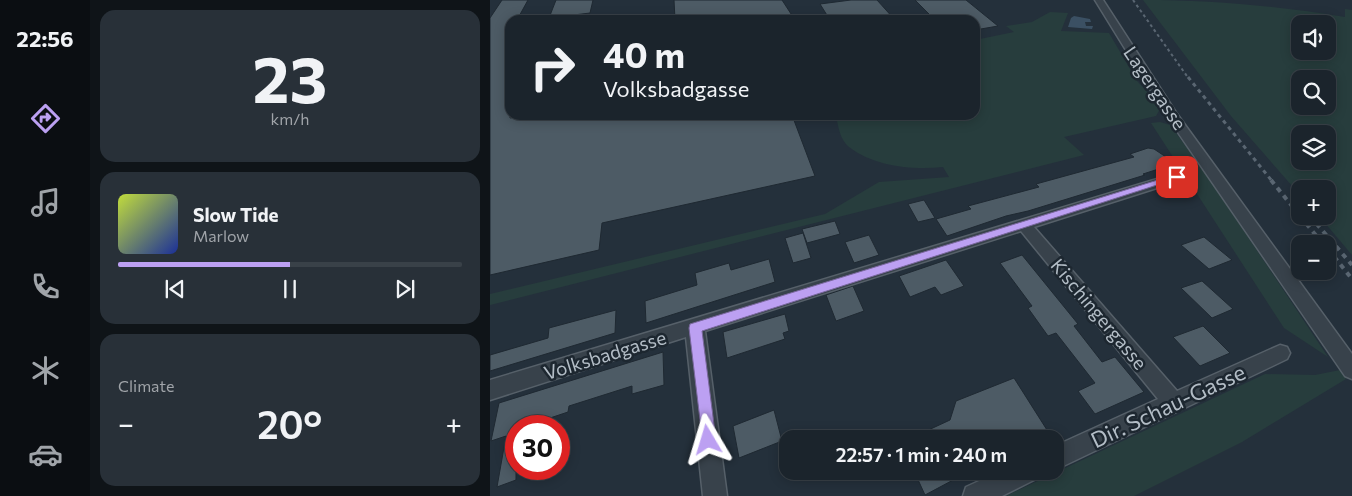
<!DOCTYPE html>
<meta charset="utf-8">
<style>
:root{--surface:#1b242c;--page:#283038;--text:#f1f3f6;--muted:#a0a4a9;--line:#394148;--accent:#bca0f2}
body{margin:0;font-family:Commissioner,sans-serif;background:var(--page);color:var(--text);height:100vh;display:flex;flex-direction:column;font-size:19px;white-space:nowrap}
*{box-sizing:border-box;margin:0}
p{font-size:16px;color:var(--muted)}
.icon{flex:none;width:28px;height:28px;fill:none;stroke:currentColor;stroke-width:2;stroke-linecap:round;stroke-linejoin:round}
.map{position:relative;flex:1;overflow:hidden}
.panel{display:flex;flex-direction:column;gap:10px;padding:10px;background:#0f1418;width:400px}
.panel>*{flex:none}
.banner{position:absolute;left:15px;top:15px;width:475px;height:105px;border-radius:15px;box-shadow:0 2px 12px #0003,0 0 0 1px var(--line);background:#1b242c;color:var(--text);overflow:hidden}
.fabs{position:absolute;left:801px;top:15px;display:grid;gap:10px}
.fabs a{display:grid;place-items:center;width:45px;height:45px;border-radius:10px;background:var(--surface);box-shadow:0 2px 12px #0003,0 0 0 1px var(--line);font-size:25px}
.speed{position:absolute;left:15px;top:415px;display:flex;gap:10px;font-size:25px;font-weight:700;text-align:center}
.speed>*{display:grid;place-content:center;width:65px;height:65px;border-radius:50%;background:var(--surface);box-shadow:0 2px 12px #0003,0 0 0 1px var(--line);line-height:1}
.speed .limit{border:8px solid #d22;background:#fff;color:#111}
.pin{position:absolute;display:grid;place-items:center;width:42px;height:42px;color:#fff;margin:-21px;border-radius:10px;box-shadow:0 2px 8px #0006}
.me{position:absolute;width:55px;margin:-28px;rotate:353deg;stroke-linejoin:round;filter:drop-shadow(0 0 4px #0008)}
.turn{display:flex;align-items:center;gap:18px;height:105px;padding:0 15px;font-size:22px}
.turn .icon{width:65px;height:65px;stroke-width:2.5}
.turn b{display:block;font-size:35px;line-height:42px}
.big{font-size:38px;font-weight:600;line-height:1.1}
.panel .tile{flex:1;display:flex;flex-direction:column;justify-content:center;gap:8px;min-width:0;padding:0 18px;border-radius:15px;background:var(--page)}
.panel .dial{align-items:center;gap:0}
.dial b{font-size:65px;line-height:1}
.song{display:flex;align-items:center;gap:15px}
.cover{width:60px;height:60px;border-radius:8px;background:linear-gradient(135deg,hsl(70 70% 55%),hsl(230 70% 35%))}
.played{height:5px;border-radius:2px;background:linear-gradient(90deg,var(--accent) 50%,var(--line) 50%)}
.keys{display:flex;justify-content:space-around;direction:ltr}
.heat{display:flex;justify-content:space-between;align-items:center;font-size:28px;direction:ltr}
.trip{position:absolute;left:289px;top:430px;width:285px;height:50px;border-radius:15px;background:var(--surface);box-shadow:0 2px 12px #0003,0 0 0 1px var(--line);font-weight:600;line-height:50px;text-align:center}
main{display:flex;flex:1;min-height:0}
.tab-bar{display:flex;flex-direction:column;width:90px;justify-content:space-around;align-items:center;background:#0b0e12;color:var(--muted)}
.tab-bar .icon{width:35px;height:35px}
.tab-bar .active{color:var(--accent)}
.tab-bar b{font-size:22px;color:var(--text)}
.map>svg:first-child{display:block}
</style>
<main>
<nav class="tab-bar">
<b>22:56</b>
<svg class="icon active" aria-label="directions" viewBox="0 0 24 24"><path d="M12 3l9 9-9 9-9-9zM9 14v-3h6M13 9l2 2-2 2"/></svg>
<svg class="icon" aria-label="music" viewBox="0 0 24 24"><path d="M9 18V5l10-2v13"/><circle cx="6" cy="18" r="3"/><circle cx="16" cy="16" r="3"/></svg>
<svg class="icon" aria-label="phone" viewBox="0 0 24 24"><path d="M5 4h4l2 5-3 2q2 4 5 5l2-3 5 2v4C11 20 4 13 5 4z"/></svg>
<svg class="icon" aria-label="climate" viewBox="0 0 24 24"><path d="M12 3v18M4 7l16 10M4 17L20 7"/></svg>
<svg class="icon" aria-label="car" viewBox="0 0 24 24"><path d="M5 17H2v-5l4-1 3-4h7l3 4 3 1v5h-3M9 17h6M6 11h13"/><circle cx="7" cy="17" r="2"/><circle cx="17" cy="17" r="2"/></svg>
</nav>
<section class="panel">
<div class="tile dial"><b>23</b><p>km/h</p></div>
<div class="tile">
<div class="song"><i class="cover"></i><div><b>Slow Tide</b><p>Marlow</p></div></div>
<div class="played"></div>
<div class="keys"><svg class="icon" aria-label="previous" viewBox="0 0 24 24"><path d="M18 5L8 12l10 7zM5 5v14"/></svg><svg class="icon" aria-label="pause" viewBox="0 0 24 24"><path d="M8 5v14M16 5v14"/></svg><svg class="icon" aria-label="next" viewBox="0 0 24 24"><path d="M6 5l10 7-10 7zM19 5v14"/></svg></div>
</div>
<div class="tile"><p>Climate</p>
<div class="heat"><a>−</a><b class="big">20°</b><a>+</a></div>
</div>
</section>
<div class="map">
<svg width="862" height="496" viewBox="0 0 862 496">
<rect width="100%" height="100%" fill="#24303b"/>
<g fill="#273d3d" fill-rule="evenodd">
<path d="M653,0C722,0 787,6 855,17V9L862,10V255L829,216H838V189H810V195L741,116ZM810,24H838V51H810ZM810,79H838V106H810ZM810,134H838V161H810Z"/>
<path d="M560,12L578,13L571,31L619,33L647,81L671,107L666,116L574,137L594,155L0,305V294L335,214L389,182L459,177L453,167C423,170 385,167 359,147C350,140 348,126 346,115H485V40L524,32L516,26L542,22Z"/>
<polygon points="670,122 680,125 714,171 838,357 794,328 661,123"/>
<polygon points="850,370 856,379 752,442 644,496 516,496 775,374 825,375"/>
</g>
<polygon fill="#3b5063" points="584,16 600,19 601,22 595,22 596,26 603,26 602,29 578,27 581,18"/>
<g fill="#4d5b65" stroke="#1f2932">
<polygon points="12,0 38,0 27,20 20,20 20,118 38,115 302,115 325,176 112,223 109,250 0,275 0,18"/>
<polygon points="66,0 103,0 100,13 59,18"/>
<polygon points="184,0 292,0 305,20 185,20"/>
<polygon points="361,0 387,0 405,20 340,20 330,4"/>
<polygon points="425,0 476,0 508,26 485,30 485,20 445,20"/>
<polygon points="658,148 664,149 682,161 675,163 678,166 653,174 655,175 538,211 516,216 457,236 446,219 481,209 478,206 549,187 546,184 644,157 640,154"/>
<polygon points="434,200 445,218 428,222 418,204"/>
<polygon points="345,221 350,234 317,243 312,229"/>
<polygon points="313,233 321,258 303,263 295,238"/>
<polygon points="379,235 389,255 364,263 355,242"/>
<polygon points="714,237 742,260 719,269 691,245"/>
<polygon points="532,255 588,324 584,326 612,362 625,357 654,392 605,414 588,391 605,383 566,333 558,336 538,308 542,306 510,263"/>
<polygon points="279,259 285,282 156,323 155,301 207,285 205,273 239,263 241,270"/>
<polygon points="456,260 474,286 451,295 445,287 420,297 409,276"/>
<polygon points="712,281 743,309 722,318 691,288"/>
<polygon points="363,286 374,311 346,321 336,295"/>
<polygon points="126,310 125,333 0,371 0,355 58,338 59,328"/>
<polygon points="295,314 299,331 293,333 295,339 237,358 233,332"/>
<polygon points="713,326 740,353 710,366 683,337"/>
<polygon points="173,352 174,385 142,394 142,386 79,406 78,412 45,423 44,426 26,426 26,480 7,487 16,436 1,441 9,403"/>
<polygon points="524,378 557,430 537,439 419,439 460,420 466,401"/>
<polygon points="284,410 292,441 249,458 243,426"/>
<polygon points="424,471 480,471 435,495"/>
</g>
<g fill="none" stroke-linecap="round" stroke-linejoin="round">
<defs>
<g id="minor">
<polygon points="605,0 613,0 687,114 862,354 862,379 855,376 676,115"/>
<polygon points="687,173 694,177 692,180 544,227 687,391 790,345 797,347 800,353 797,359 565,470 565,446 668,399 531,231 215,331 237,496 213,496 196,337 0,400 0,380"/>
<polygon points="511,471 550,471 546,479 512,496 473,496 476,487"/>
</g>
</defs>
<use href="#minor" stroke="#566069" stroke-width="3"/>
<use href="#minor" fill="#38424b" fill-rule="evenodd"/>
<polyline stroke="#5a6672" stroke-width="2" stroke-dasharray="3 3" stroke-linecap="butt" points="643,0 699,79"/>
<polyline stroke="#5a6672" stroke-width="3" stroke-dasharray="4 4" stroke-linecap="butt" points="698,77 782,181"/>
<g stroke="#5a6672" stroke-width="4" stroke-dasharray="5 5" stroke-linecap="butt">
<polyline points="781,180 810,216"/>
<polyline points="810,216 833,244"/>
<polyline points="820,216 862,265"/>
<polyline points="838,249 862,279"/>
</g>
</g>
<polygon fill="#bca0f2" stroke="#7a689d" points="684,175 692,177 212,331 226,440 224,445 218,448 213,445 199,328 200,324"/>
<g text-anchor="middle" stroke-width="5" stroke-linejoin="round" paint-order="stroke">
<g font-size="19" fill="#b3bdc6" stroke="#1d2730">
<text transform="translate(665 88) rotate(56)" y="7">Lagergasse</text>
<text transform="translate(609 314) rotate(50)" y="7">Kischingergasse</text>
<text transform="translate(115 355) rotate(-17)" y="7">Volksbadgasse</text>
</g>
<g font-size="22" fill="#b3bdc6" stroke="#1d2730">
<text transform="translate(678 406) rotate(-25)" y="8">Dir. Schau-Gasse</text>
</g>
</g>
</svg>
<div class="fabs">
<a><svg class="icon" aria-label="sound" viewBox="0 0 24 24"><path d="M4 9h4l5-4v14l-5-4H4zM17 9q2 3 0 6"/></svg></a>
<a><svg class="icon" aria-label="search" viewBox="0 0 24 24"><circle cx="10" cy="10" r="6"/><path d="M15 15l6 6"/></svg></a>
<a><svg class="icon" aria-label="layers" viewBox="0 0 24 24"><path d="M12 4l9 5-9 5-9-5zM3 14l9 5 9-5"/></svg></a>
<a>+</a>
<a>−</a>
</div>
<div class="speed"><div class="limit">30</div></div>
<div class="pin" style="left:687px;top:177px;background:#d93025"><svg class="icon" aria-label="arrive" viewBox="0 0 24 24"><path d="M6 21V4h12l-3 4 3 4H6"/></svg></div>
<svg class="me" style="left:218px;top:440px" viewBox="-20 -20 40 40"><path d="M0-17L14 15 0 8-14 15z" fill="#bca0f2" stroke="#fff" stroke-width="4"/></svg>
<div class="trip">22:57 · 1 min · 240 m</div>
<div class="banner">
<div class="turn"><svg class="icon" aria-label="right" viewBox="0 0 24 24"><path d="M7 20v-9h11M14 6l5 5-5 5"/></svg><div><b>40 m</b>Volksbadgasse</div></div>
</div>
</div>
</main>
